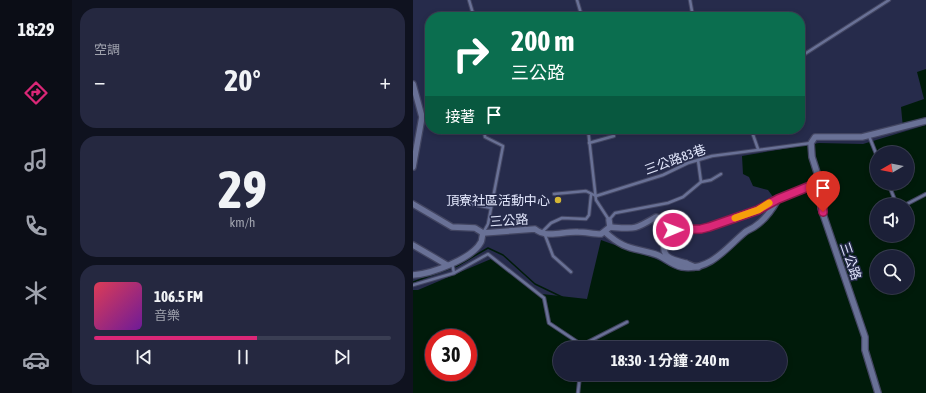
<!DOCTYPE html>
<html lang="zh-TW">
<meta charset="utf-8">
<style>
:root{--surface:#1c2038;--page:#252840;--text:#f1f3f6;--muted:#a0a3ae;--line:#3a3e53;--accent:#db2777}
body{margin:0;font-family:"Asap Condensed","Noto Sans TC",sans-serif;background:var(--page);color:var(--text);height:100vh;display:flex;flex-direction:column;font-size:15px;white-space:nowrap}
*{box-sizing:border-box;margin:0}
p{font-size:13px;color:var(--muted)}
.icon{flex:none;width:22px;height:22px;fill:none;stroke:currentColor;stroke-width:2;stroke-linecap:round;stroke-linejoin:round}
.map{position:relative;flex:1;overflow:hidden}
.sheet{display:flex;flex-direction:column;gap:8px;padding:8px;background:#0f121f;width:341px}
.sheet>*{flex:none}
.banner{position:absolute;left:12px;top:12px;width:380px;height:122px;border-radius:16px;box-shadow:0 2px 6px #0003,0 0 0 1px var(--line);background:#0b6e4f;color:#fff;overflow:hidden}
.needle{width:26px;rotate:261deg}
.fabs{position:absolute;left:457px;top:146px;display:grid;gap:8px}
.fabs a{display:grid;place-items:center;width:44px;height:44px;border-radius:50%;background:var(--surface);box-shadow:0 2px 6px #0003,0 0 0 1px var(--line);font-size:20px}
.speed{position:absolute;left:12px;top:329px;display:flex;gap:8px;font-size:20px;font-weight:700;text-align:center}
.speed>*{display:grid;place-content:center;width:52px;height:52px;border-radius:50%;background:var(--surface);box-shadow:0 2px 6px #0003,0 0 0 1px var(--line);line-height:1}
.speed .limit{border:6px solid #d22;background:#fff;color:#111}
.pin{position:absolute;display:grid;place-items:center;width:34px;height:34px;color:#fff;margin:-41px -17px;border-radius:50% 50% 50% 0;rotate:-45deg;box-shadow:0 0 4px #0007}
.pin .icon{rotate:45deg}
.me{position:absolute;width:44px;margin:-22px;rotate:89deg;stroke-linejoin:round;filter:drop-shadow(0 0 3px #0008)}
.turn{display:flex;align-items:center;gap:14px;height:84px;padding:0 20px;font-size:18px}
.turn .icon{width:52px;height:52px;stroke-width:2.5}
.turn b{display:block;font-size:28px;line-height:34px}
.then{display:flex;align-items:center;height:38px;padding:0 20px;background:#0003;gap:8px;font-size:15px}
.big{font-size:30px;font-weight:700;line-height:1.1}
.sheet .widget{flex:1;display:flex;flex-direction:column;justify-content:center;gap:6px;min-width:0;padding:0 14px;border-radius:16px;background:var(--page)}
.sheet .dial{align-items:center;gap:0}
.dial b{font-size:52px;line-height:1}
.song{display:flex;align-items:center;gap:12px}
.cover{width:48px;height:48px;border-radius:6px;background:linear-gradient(135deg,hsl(350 70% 55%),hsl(280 70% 35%))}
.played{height:4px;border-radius:2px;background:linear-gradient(90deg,var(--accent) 55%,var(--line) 55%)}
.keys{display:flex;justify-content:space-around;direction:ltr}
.heat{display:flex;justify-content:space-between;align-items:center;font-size:22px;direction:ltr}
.trip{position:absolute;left:140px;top:341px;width:234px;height:40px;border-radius:20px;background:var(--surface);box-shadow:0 2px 6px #0003,0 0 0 1px var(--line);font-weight:700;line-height:40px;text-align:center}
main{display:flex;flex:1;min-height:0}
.dock{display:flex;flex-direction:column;width:72px;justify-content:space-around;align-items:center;background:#0b0d16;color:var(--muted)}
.dock .icon{width:28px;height:28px}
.dock .selected{color:var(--accent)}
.dock b{font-size:18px;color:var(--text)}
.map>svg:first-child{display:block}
</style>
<main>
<nav class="dock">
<b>18:29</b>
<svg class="icon selected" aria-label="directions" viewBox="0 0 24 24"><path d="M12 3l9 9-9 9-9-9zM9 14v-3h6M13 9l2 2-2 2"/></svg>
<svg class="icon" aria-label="music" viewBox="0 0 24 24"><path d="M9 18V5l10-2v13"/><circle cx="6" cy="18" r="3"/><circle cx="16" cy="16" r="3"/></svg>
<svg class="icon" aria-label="phone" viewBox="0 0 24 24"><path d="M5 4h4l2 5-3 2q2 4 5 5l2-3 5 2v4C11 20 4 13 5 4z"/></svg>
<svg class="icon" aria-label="climate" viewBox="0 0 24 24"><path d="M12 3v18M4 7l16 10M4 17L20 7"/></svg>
<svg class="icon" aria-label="car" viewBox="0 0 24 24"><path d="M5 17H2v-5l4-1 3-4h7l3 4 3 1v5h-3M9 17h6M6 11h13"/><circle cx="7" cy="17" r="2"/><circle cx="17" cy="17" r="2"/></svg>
</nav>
<section class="sheet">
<div class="widget"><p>空調</p>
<div class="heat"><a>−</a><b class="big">20°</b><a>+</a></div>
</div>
<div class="widget dial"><b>29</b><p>km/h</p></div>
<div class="widget">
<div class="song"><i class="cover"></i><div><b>106.5 FM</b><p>音樂</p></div></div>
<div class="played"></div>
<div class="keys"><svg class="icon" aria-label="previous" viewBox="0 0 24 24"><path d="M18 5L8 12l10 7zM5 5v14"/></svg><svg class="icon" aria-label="pause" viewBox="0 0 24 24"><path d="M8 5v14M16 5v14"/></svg><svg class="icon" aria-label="next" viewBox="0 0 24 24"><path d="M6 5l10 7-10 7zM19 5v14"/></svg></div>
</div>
</section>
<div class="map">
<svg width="513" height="393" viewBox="0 0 513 393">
<rect width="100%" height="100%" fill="#262b4b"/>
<g fill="#001b0a" fill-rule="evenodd">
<polygon points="513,69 513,121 490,128 488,107 511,99 504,72"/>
<path d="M513,125V393H0V290H5L78,259L129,294L174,299L188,240C206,247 225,252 243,259C252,263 261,270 271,271C300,275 344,221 363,201L355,190L340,186L336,177L330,174L329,156L406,143L450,144ZM464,153H494V183H464ZM464,205H494V235H464ZM464,257H494V287H464ZM21,338H55V372H21ZM147,348H367V374H147Z"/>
</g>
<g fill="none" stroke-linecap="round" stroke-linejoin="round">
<polyline stroke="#001b0a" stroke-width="1.5" points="0,282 44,266 75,248 90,255 122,284 149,297"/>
<defs>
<g id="service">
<polyline points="56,0 61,17"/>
<polyline points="164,0 169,17"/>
<polyline points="277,0 280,17"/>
<polyline points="387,57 476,0"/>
<polyline points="175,129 183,200 196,220 202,213 255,203 270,197 288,182 298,180 308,174"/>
<polyline points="338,129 345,149"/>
<polyline points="456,136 464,156"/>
<polyline points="176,143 201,136"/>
<polyline points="285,160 288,182"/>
<polyline points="475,183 484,205"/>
<polyline points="141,194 173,191 183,196 250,175 275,163 299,156 398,143"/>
<polyline points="44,201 78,208"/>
<polyline points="492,205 513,194"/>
<polyline points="129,232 138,223 149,218 173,219 176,215 178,195"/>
<polyline points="70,233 75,224 90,146 72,137 71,129"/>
<polyline points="132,235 140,256 158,272"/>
<polyline points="39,263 41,273"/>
<polyline points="0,285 41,273 75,254 131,298 136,323 169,345 214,322"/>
<polyline points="165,393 167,374"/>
</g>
<g id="minor">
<polyline points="0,84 9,117 0,167"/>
<path d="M0,204L39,227L62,228L70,233L122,229C134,239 150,231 165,232C173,232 180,234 188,234L197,227L196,220"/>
<path d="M197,227C222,229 221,230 243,217C251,219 258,221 260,230"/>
<path d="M192,232C212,250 218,247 242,254C252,257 258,265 269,267C297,271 313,248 331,233C334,230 338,229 341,227C352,220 359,210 365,199"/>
<polyline points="0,245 34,265"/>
<path d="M285,267C280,267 277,265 273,263C256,259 246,257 253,236L260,230L288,229L334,215L365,199L407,182"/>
<path d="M0,275C18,274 59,259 68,242C69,240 69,236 70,233"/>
<polyline points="465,393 452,350 452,337 408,208 407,182 399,157 398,143 402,137 449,137 513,121"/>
</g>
</defs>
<use href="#service" stroke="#424561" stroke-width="4.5"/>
<use href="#minor" stroke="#424561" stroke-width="8"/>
<use href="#service" stroke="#697196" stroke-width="2.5"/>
<use href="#minor" stroke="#697196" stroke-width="5.5"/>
</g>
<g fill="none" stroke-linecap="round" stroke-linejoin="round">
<defs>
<polyline id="route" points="260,230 288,229 296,227 345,210 365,199 407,182 410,212"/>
</defs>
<use href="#route" stroke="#8e194d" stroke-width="10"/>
<use href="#route" stroke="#db2777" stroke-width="7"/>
<polyline stroke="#f59e0b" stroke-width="7" points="322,218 345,210 356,203"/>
</g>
<circle fill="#d4b635" stroke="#262b4b" stroke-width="1.5" cx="145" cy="200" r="4"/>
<g text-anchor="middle" stroke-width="3" stroke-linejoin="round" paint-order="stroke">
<g font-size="13" fill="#e2e7fc" stroke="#262b4b">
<text transform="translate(262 159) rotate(-20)" y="5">三公路83巷</text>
<text transform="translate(96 220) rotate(-4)" y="5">三公路</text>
<text transform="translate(438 261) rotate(71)" y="5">三公路</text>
</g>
<g font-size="13" fill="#e2e7fc" stroke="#262b4b" text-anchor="end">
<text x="137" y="205">頂寮社區活動中心</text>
</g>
</g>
</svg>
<div class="fabs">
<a><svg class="needle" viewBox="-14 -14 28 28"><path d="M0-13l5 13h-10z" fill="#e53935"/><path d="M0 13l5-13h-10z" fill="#a0a3ae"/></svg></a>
<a><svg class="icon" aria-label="sound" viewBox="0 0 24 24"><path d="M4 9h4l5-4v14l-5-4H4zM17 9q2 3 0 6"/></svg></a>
<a><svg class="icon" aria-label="search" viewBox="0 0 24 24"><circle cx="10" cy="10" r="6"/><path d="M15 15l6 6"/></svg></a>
</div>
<div class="speed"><div class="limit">30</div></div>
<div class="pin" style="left:410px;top:212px;background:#d93025"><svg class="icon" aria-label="arrive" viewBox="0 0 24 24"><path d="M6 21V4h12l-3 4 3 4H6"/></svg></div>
<svg class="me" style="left:260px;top:230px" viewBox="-20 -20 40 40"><circle r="17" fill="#db2777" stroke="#fff" stroke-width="3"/><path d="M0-11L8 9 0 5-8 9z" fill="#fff"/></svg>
<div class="trip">18:30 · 1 分鐘 · 240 m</div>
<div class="banner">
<div class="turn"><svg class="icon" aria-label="right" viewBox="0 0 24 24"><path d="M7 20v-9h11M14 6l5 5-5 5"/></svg><div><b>200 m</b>三公路</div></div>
<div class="then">接著<svg class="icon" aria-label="arrive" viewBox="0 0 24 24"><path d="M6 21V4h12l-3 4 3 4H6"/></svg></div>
</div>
</div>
</main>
